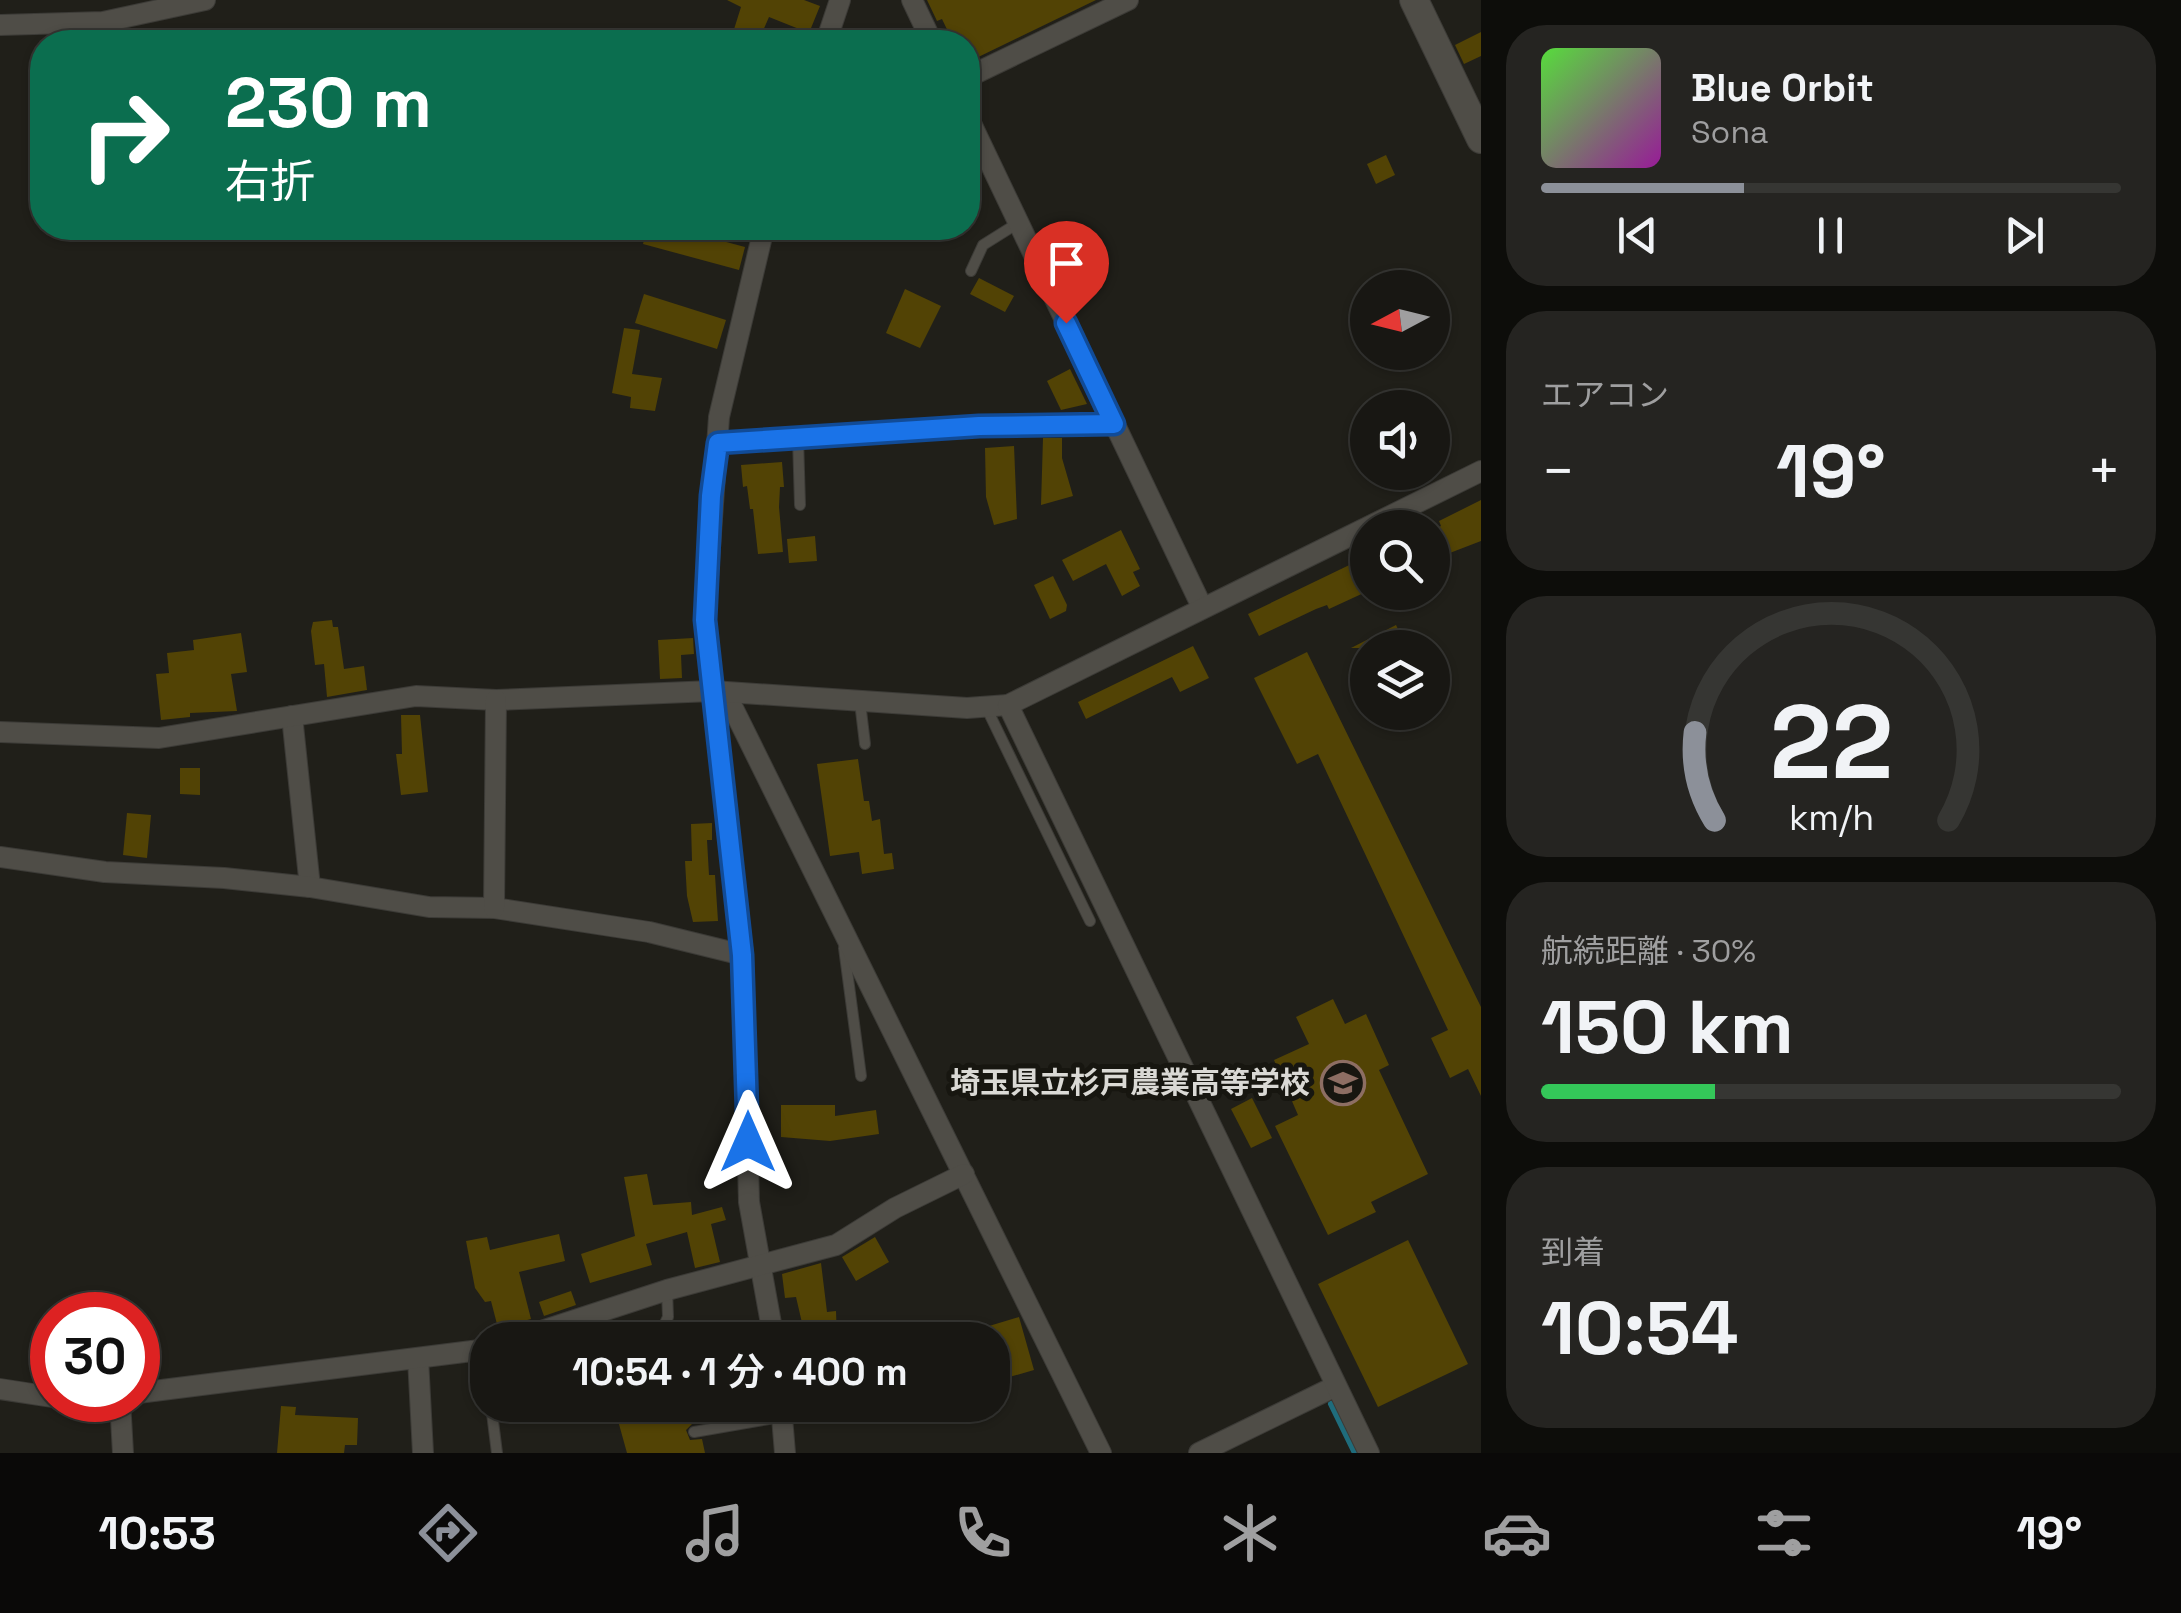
<!DOCTYPE html>
<html lang="ja">
<meta charset="utf-8">
<style>
:root{--surface:#181713;--page:#252421;--text:#f1f3f6;--muted:#9f9fa0;--line:#363633;--accent:#8c9099}
body{margin:0;font-family:"Space Grotesk","Noto Sans JP",sans-serif;background:var(--page);color:var(--text);height:100vh;display:flex;flex-direction:column;font-size:38px;white-space:nowrap}
*{box-sizing:border-box;margin:0}
p{font-size:32px;color:var(--muted)}
.icon{flex:none;width:55px;height:55px;fill:none;stroke:currentColor;stroke-width:2;stroke-linecap:round;stroke-linejoin:round}
.map{position:relative;flex:1;overflow:hidden}
.drawer{display:flex;flex-direction:column;gap:25px;padding:25px;background:#0d0d0a;width:700px}
.drawer>*{flex:none}
.guide{position:absolute;left:30px;top:30px;width:950px;height:210px;border-radius:40px;box-shadow:0 2px 8px #0004,0 0 0 2px var(--line);background:#0b6e4f;color:#fff;overflow:hidden}
.needle{width:65px;rotate:263deg}
.buttons{position:absolute;left:1350px;top:270px;display:grid;gap:20px}
.buttons a{display:grid;place-items:center;width:100px;height:100px;border-radius:50%;background:var(--surface);box-shadow:0 2px 8px #0004,0 0 0 2px var(--line);font-size:50px}
.speed{position:absolute;left:30px;top:1292px;display:flex;gap:20px;font-size:50px;font-weight:700;text-align:center}
.speed>*{display:grid;place-content:center;width:130px;height:130px;border-radius:50%;background:var(--surface);box-shadow:0 2px 8px #0004,0 0 0 2px var(--line);line-height:1}
.speed .limit{border:15px solid #d22;background:#fff;color:#111}
.pin{position:absolute;display:grid;place-items:center;width:85px;height:85px;color:#fff;margin:-102px -42px;border-radius:50% 50% 50% 0;rotate:-45deg;box-shadow:0 0 10px #0007}
.pin .icon{rotate:45deg}
.me{position:absolute;width:110px;margin:-55px;rotate:0deg;stroke-linejoin:round;filter:drop-shadow(0 0 8px #0008)}
.turn{display:flex;align-items:center;gap:35px;height:210px;padding:0 30px;font-size:45px}
.turn .icon{width:130px;height:130px;stroke-width:2.5}
.turn b{display:block;font-size:70px;line-height:85px}
.big{font-size:75px;font-weight:600;line-height:1.1}
.drawer .tile{flex:1;display:flex;flex-direction:column;justify-content:center;gap:15px;min-width:0;padding:0 35px;border-radius:40px;background:var(--page)}
.drawer .dial{align-items:center;gap:0}
.dial svg{height:260px;overflow:visible;fill:none;stroke:var(--line);stroke-width:7;stroke-linecap:round;text-anchor:middle}
.dial text{fill:var(--text);stroke:none}
.song{display:flex;align-items:center;gap:30px}
.cover{width:120px;height:120px;border-radius:15px;background:linear-gradient(135deg,hsl(110 70% 55%),hsl(300 70% 35%))}
.played{height:10px;border-radius:5px;background:linear-gradient(90deg,var(--accent) 35%,var(--line) 35%)}
.keys{display:flex;justify-content:space-around;direction:ltr}
.heat{display:flex;justify-content:space-between;align-items:center;font-size:55px;direction:ltr}
.charge{height:15px;border-radius:8px;background:linear-gradient(90deg,#34c759 30%,var(--line) 0)}
.trip{position:absolute;left:470px;top:1322px;width:540px;height:100px;border-radius:40px;background:var(--surface);box-shadow:0 2px 8px #0004,0 0 0 2px var(--line);font-weight:600;line-height:100px;text-align:center}
.tab-bar{display:flex;height:160px;justify-content:space-around;align-items:center;background:#0a0908;color:var(--muted)}
.tab-bar .icon{width:70px;height:70px}
.tab-bar .selected{color:var(--accent)}
.tab-bar b{font-size:45px;color:var(--text)}
main{display:flex;flex:1;min-height:0}
.map>svg:first-child{display:block}
</style>
<main>
<div class="map">
<svg width="1481" height="1453" viewBox="0 0 1481 1453">
<rect width="100%" height="100%" fill="#201f19"/>
<g fill="none" stroke-linecap="round" stroke-linejoin="round">
<polyline stroke="#1f6c7c" stroke-width="6" points="1331,1404 1355,1453"/>
</g>
<g fill="#524305">
<polygon points="727,0 804,0 820,6 809,33 769,17 758,42 730,42 741,7"/>
<polygon points="927,0 1096,0 968,62 968,42 953,42 942,19 937,21"/>
<polygon points="1481,32 1481,56 1464,64 1455,45"/>
<polygon points="1386,155 1395,175 1376,184 1367,164"/>
<polygon points="647,228 674,228 745,247 739,270 643,244"/>
<polygon points="979,278 1014,296 1005,312 970,294"/>
<polygon points="905,289 941,306 920,348 886,333"/>
<polygon points="644,294 726,320 717,349 635,323"/>
<polygon points="624,328 640,330 632,374 662,378 655,411 630,408 631,397 612,393"/>
<polygon points="1070,369 1087,404 1061,410 1047,381"/>
<polygon points="1043,438 1062,438 1062,458 1073,496 1041,505"/>
<polygon points="1014,446 1017,519 994,525 986,497 985,448"/>
<polygon points="782,462 784,487 780,487 779,507 783,552 758,554 753,509 750,509 747,486 743,487 741,465"/>
<polygon points="1481,500 1481,541 1442,556 1432,530 1441,526 1439,521"/>
<polygon points="1121,530 1140,569 1133,572 1140,586 1122,596 1106,564 1073,581 1062,560"/>
<polygon points="815,536 817,561 789,563 787,539"/>
<polygon points="1368,556 1368,591 1329,609 1327,605 1316,609 1259,636 1248,614"/>
<polygon points="1053,576 1067,605 1066,611 1050,619 1034,585"/>
<polygon points="332,620 333,627 338,627 344,669 364,666 367,690 327,697 324,664 315,665 311,631 313,622"/>
<polygon points="1396,625 1407,648 1351,648"/>
<polygon points="241,633 247,672 231,674 237,711 190,713 190,717 161,720 156,674 169,673 167,653 194,650 193,640"/>
<polygon points="693,638 694,654 681,655 682,678 660,679 658,640"/>
<polygon points="1193,646 1209,678 1180,692 1172,677 1086,719 1078,702"/>
<polygon points="1307,652 1481,1007 1481,1096 1468,1069 1450,1078 1431,1038 1448,1030 1318,754 1297,764 1254,678"/>
<polygon points="401,715 420,715 428,792 401,795 396,754 402,754"/>
<polygon points="858,759 864,801 869,801 872,821 880,819 884,854 892,853 894,869 862,874 859,852 830,856 817,764"/>
<polygon points="180,768 200,768 200,795 180,794"/>
<polygon points="127,813 151,815 147,858 123,855"/>
<polygon points="712,823 712,840 707,840 709,875 715,875 718,921 693,922 687,896 685,861 692,861 691,824"/>
<polygon points="1333,999 1345,1024 1366,1014 1389,1065 1379,1070 1428,1174 1371,1202 1376,1212 1328,1235 1275,1126 1298,1115 1274,1060 1309,1044 1296,1017"/>
<polygon points="1252,1098 1272,1138 1251,1148 1231,1109"/>
<polygon points="781,1105 835,1105 835,1116 876,1110 879,1134 830,1141 781,1137"/>
<polygon points="647,1174 653,1205 691,1202 692,1215 722,1207 726,1220 711,1224 720,1262 695,1268 687,1232 646,1244 652,1265 590,1283 581,1254 635,1236 624,1177"/>
<polygon points="559,1234 565,1261 519,1272 531,1319 498,1328 491,1301 485,1302 475,1288 466,1241 487,1237 490,1250"/>
<polygon points="875,1237 889,1262 856,1281 842,1257"/>
<polygon points="1408,1240 1468,1364 1378,1407 1318,1284"/>
<polygon points="821,1263 827,1312 836,1311 837,1340 806,1340 796,1297 785,1298 782,1274"/>
<polygon points="571,1291 576,1305 544,1316 539,1302"/>
<polygon points="1019,1317 1034,1370 992,1382 992,1340 957,1340 956,1336"/>
<polygon points="718,1405 721,1419 692,1424 686,1430 690,1440 702,1439 705,1453 627,1453 617,1417 637,1414 638,1420 681,1413 680,1408"/>
<polygon points="281,1406 296,1407 295,1415 358,1418 357,1445 345,1445 344,1453 277,1453"/>
</g>
<g fill="none" stroke-linecap="round" stroke-linejoin="round">
<defs>
<g id="lane">
<polyline points="971,271 983,245 1018,223"/>
<polyline points="798,438 800,505"/>
<polyline points="860,702 865,744"/>
<polyline points="986,707 1090,921"/>
<polyline points="844,948 861,1076"/>
<polyline points="657,1340 668,1317 667,1290"/>
<polyline points="484,1350 488,1378"/>
<polyline points="491,1405 497,1453"/>
<polyline points="694,1432 781,1417"/>
</g>
<g id="street">
<polyline points="912,0 932,42"/>
<polyline points="0,25 103,22 205,0"/>
<polyline points="826,42 840,0"/>
<polyline points="968,77 1128,0"/>
<polyline points="968,117 1202,607"/>
<polyline points="764,228 719,417 705,620 743,955 749,1202 774,1340"/>
<polyline points="718,443 979,426 1114,423"/>
<polyline points="726,694 1101,1453"/>
<polyline points="292,716 310,887"/>
<polyline points="0,732 159,738 416,696 496,700 712,691 967,708 1008,705"/>
<polyline points="0,857 105,872 224,878 310,887 429,907 494,908 649,932 743,955"/>
<polyline points="494,908 496,700"/>
<polyline points="514,1340 667,1290 836,1245 895,1208 964,1174"/>
<polyline points="418,1358 423,1453"/>
<polyline points="0,1389 52,1397"/>
<polyline points="138,1393 488,1349"/>
<polyline points="120,1400 123,1453"/>
<polyline points="781,1405 785,1453"/>
<polyline points="1199,1453 1336,1386"/>
<polyline points="1369,1453 1008,705 1481,471"/>
</g>
<polyline id="secondary" points="1414,0 1481,139"/>
</defs>
<use href="#lane" stroke="#3c3b37" stroke-width="12"/>
<use href="#street" stroke="#3c3b37" stroke-width="22"/>
<use href="#secondary" stroke="#3c3b37" stroke-width="30"/>
<use href="#lane" stroke="#4f4d47" stroke-width="10"/>
<use href="#street" stroke="#4f4d47" stroke-width="20"/>
<use href="#secondary" stroke="#4f4d47" stroke-width="28"/>
</g>
<g fill="none" stroke-linecap="round" stroke-linejoin="round">
<defs>
<polyline id="route" points="748,1142 742,955 705,620 711,496 718,443 979,426 1114,424 1066,323"/>
</defs>
<use href="#route" stroke="#114b97" stroke-width="25"/>
<use href="#route" stroke="#1a73e8" stroke-width="18"/>
</g>
<defs>
<symbol id="school-ring" viewBox="-11 -11 22 22"><circle r="9.5" fill="#171610" stroke="#8d6e63" stroke-width="1.5"/><path d="M0-5L7-2L0 1L-7-2ZM-4 1L0 2.5L4 1V4Q0 6-4 4Z" fill="#8d6e63"/></symbol>
</defs>
<g fill-rule="evenodd">
<use href="#school-ring" x="1318" y="1058" width="50" height="50"/>
</g>
<g text-anchor="middle" stroke-width="10" stroke-linejoin="round" paint-order="stroke">
<g font-size="30" font-weight="bold" fill="#dad9d5" stroke="#171610" text-anchor="end">
<text x="1310" y="1093">埼玉県立杉戸農業高等学校</text>
</g>
</g>
</svg>
<div class="buttons">
<a><svg class="needle" viewBox="-14 -14 28 28"><path d="M0-13l5 13h-10z" fill="#e53935"/><path d="M0 13l5-13h-10z" fill="#9f9fa0"/></svg></a>
<a><svg class="icon" aria-label="sound" viewBox="0 0 24 24"><path d="M4 9h4l5-4v14l-5-4H4zM17 9q2 3 0 6"/></svg></a>
<a><svg class="icon" aria-label="search" viewBox="0 0 24 24"><circle cx="10" cy="10" r="6"/><path d="M15 15l6 6"/></svg></a>
<a><svg class="icon" aria-label="layers" viewBox="0 0 24 24"><path d="M12 4l9 5-9 5-9-5zM3 14l9 5 9-5"/></svg></a>
</div>
<div class="speed"><div class="limit">30</div></div>
<div class="pin" style="left:1066px;top:323px;background:#d93025"><svg class="icon" aria-label="arrive" viewBox="0 0 24 24"><path d="M6 21V4h12l-3 4 3 4H6"/></svg></div>
<svg class="me" style="left:748px;top:1142px" viewBox="-20 -20 40 40"><path d="M0-17L14 15 0 8-14 15z" fill="#1a73e8" stroke="#fff" stroke-width="4"/></svg>
<div class="trip">10:54 · 1 分 · 400 m</div>
<div class="guide">
<div class="turn"><svg class="icon" aria-label="right" viewBox="0 0 24 24"><path d="M7 20v-9h11M14 6l5 5-5 5"/></svg><div><b>230 m</b>右折</div></div>
</div>
</div>
<section class="drawer">
<div class="tile">
<div class="song"><i class="cover"></i><div><b>Blue Orbit</b><p>Sona</p></div></div>
<div class="played"></div>
<div class="keys"><svg class="icon" aria-label="previous" viewBox="0 0 24 24"><path d="M18 5L8 12l10 7zM5 5v14"/></svg><svg class="icon" aria-label="pause" viewBox="0 0 24 24"><path d="M8 5v14M16 5v14"/></svg><svg class="icon" aria-label="next" viewBox="0 0 24 24"><path d="M6 5l10 7-10 7zM19 5v14"/></svg></div>
</div>
<div class="tile"><p>エアコン</p>
<div class="heat"><a>−</a><b class="big">19°</b><a>+</a></div>
</div>
<div class="tile dial"><svg viewBox="0 0 100 80">
<path d="M14 69A42 42 0 1 1 86 69"/>
<path d="M14 69A42 42 0 0 1 8 42" stroke="#8c9099"/>
<text x="50" y="56" font-size="32" font-weight="700">22</text>
<text x="50" y="72" font-size="11">km/h</text>
</svg></div>
<div class="tile"><p>航続距離 · 30%</p><b class="big">150 km</b><div class="charge"></div></div>
<div class="tile"><p>到着</p><b class="big">10:54</b></div>
</section>
</main>
<nav class="tab-bar">
<b>10:53</b>
<svg class="icon selected" aria-label="directions" viewBox="0 0 24 24"><path d="M12 3l9 9-9 9-9-9zM9 14v-3h6M13 9l2 2-2 2"/></svg>
<svg class="icon" aria-label="music" viewBox="0 0 24 24"><path d="M9 18V5l10-2v13"/><circle cx="6" cy="18" r="3"/><circle cx="16" cy="16" r="3"/></svg>
<svg class="icon" aria-label="phone" viewBox="0 0 24 24"><path d="M5 4h4l2 5-3 2q2 4 5 5l2-3 5 2v4C11 20 4 13 5 4z"/></svg>
<svg class="icon" aria-label="climate" viewBox="0 0 24 24"><path d="M12 3v18M4 7l16 10M4 17L20 7"/></svg>
<svg class="icon" aria-label="car" viewBox="0 0 24 24"><path d="M5 17H2v-5l4-1 3-4h7l3 4 3 1v5h-3M9 17h6M6 11h13"/><circle cx="7" cy="17" r="2"/><circle cx="17" cy="17" r="2"/></svg>
<svg class="icon" aria-label="filters" viewBox="0 0 24 24"><path d="M4 7h16M4 17h16"/><circle cx="9" cy="7" r="2"/><circle cx="15" cy="17" r="2"/></svg>
<b>19°</b>
</nav>
